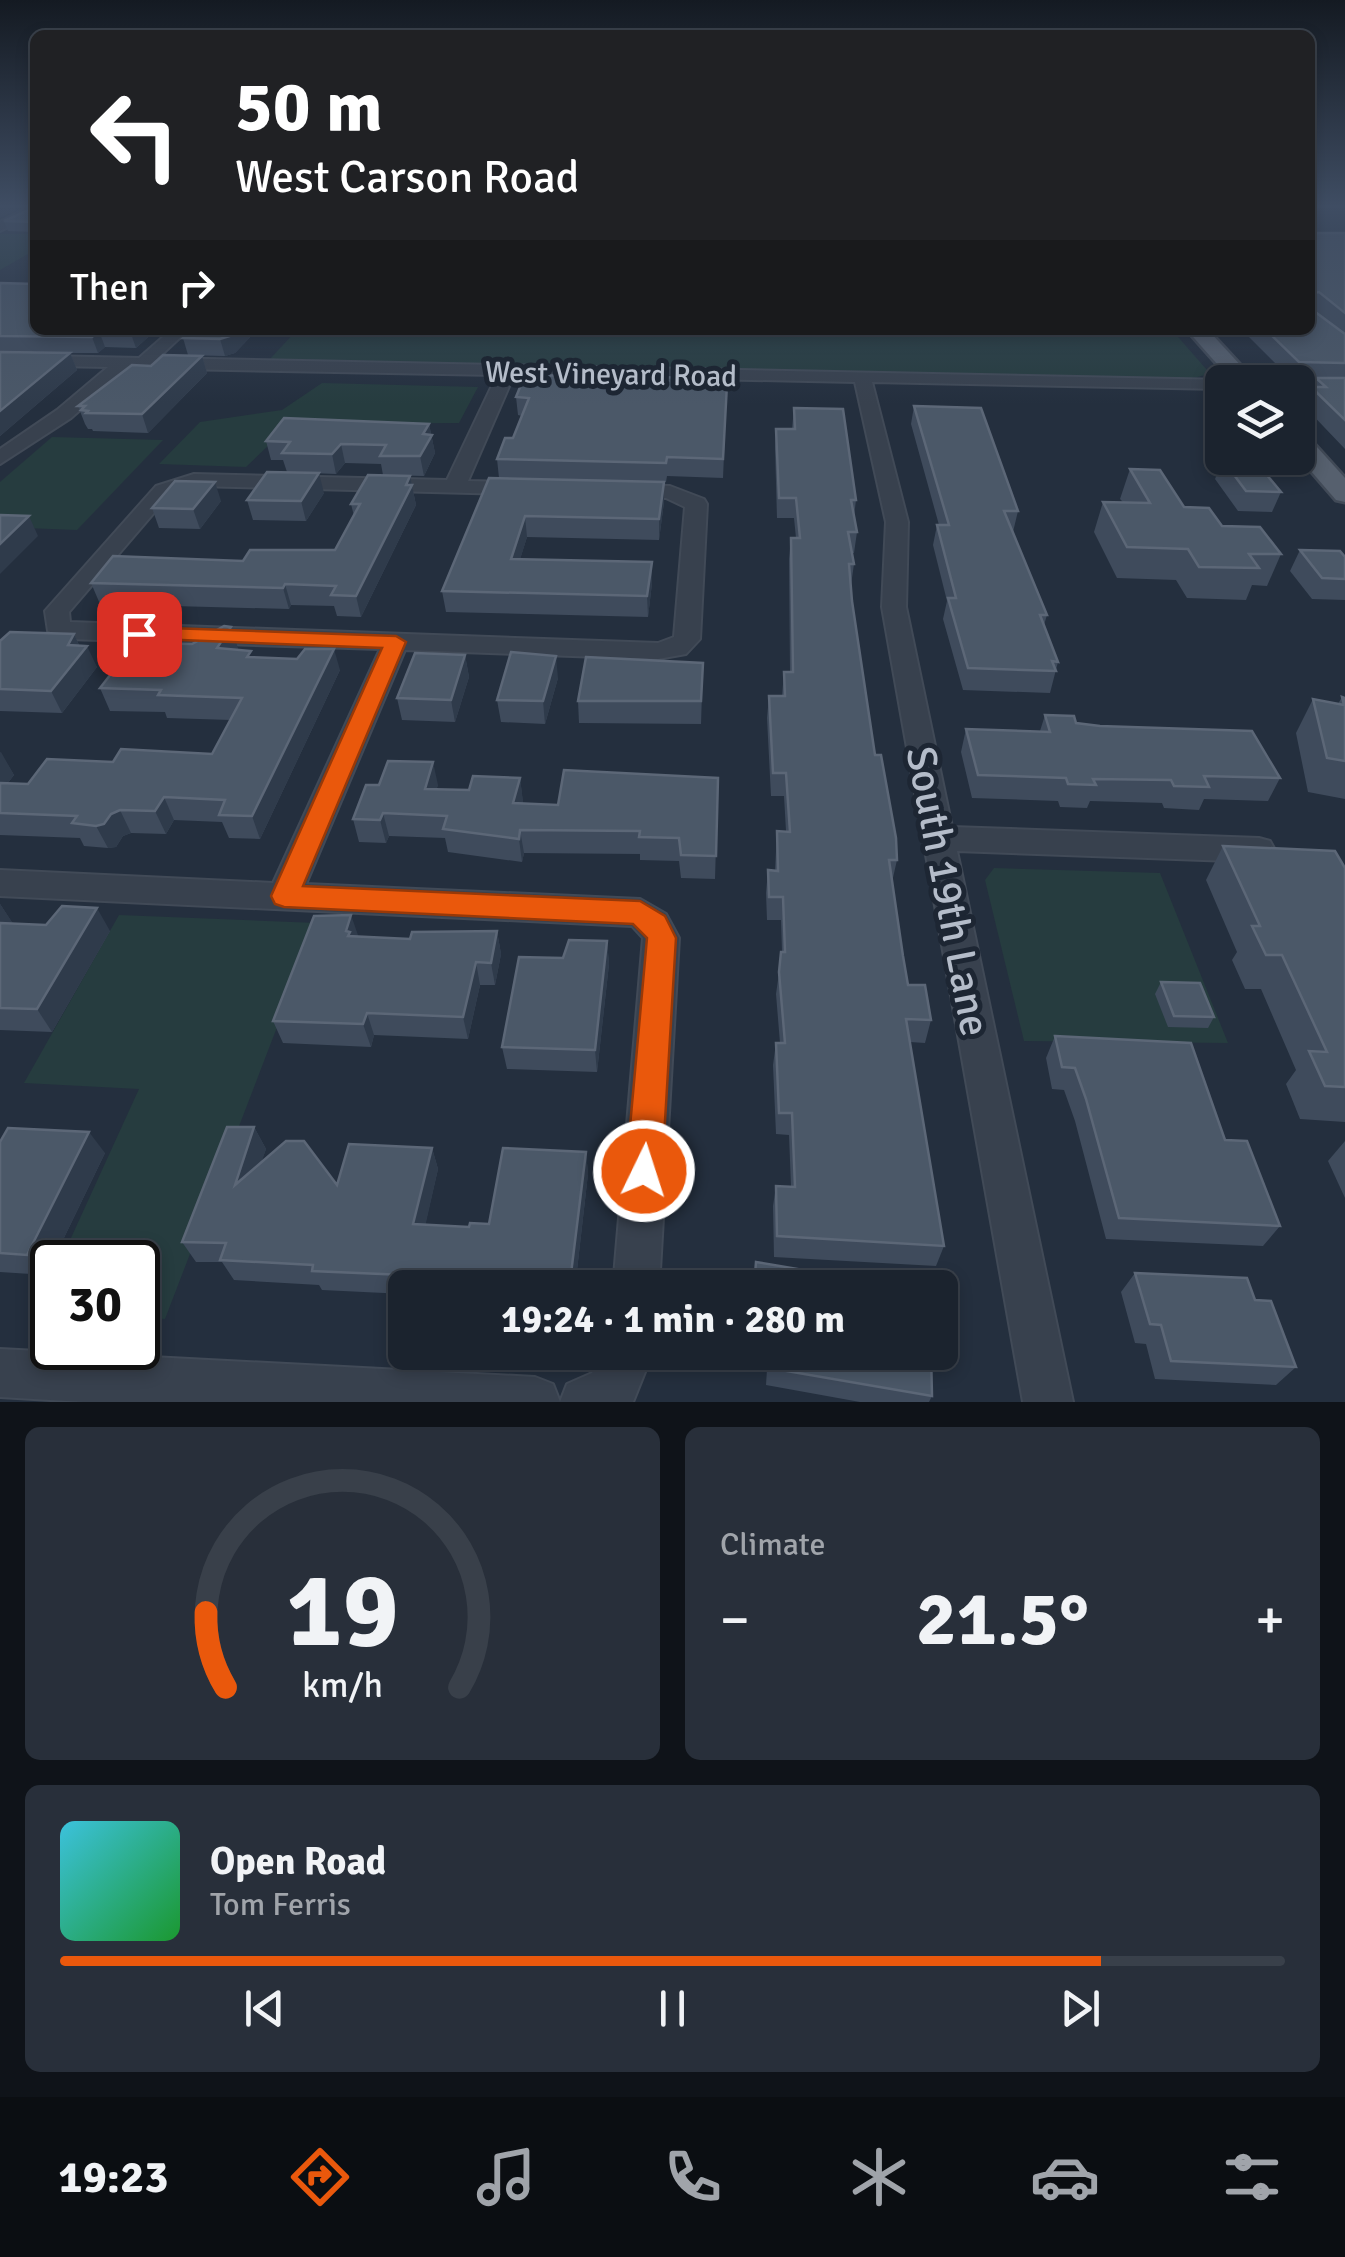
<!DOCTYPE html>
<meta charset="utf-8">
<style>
:root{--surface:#1b232e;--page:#282f3a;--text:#f1f3f6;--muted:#a0a4aa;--line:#39404a;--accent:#ea580c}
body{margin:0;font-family:Signika,sans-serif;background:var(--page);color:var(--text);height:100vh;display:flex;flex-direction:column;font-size:38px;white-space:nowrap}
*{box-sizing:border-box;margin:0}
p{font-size:32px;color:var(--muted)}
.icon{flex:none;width:55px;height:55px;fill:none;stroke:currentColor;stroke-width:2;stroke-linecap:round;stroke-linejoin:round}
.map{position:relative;height:1402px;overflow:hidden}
.details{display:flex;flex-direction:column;gap:25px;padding:25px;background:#0f1319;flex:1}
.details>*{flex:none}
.hud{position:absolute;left:30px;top:30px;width:1285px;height:305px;border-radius:15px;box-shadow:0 5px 15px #0003,0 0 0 2px var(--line);background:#202124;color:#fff;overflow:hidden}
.controls{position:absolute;left:1205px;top:365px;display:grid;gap:20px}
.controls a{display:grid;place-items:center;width:110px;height:110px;border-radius:15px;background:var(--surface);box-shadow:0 5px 15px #0003,0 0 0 2px var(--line);font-size:50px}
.speed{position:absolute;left:30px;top:1240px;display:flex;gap:20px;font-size:50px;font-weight:700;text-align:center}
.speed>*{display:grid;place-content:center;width:130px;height:130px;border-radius:50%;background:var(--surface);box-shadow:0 5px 15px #0003,0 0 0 2px var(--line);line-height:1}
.speed .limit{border:5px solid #111;border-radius:15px;background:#fff;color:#111}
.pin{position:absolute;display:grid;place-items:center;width:85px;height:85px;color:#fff;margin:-42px;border-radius:20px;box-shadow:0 5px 15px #0006}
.me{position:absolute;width:110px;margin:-55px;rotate:4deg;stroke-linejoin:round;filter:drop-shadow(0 0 8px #0008)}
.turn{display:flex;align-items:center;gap:35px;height:210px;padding:0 40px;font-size:45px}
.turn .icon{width:130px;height:130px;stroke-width:2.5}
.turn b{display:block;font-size:70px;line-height:85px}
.then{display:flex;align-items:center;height:95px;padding:0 40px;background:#0003;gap:20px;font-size:38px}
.big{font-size:75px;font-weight:700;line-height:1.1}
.details .widget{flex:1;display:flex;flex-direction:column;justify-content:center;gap:15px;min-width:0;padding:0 35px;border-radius:15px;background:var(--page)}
.details .dial{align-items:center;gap:0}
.dial svg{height:260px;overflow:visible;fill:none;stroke:var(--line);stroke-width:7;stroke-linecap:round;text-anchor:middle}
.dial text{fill:var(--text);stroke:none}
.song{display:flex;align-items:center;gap:30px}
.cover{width:120px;height:120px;border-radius:15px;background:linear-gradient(135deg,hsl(190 70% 55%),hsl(130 70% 35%))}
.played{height:10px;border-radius:5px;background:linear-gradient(90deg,var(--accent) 85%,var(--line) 85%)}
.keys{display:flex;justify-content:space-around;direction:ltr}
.heat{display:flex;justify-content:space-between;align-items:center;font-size:55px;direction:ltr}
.details .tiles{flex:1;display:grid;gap:25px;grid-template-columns:1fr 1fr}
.widget:last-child{grid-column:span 2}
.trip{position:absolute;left:388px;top:1270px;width:570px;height:100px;border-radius:15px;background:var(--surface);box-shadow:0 5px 15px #0003,0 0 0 2px var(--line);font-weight:700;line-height:100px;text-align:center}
.dock{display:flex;height:160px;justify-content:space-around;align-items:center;background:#0b0e12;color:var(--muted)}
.dock .icon{width:70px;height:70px}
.dock .active{color:var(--accent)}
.dock b{font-size:45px;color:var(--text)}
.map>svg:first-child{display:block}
</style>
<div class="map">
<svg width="1345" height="1402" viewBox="0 0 1345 1402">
<rect width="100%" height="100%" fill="#242f3e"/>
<g fill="#263c3f">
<polygon points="0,234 35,234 35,250 0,270"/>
<polygon points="297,330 1172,330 1207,370 1205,375 1190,379 269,360"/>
<polygon points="322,383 478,387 459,423 291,424 246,467 159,464 200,422 282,410"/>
<polygon points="52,437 163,440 77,530 0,527 0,482"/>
<polygon points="994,868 1160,873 1228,1043 1024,1041 985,880"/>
<polygon points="119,915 317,923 165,1319 138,1317 138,1262 60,1262 139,1089 24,1083"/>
</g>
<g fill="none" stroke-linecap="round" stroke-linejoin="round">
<defs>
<g id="minor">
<polygon points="29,207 35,207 35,214 0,231 0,222"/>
<path d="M171,330H188L158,358L1228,380L1222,382V389L872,382L908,522L906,607L952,827L1259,838L1270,841L1275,850L1270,859L1259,862L957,851L1073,1402H1023L882,607L886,522L855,382L514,375L468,481L670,486L704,499L707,504L700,639L686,654L658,659L405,650L306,884L640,899L666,914L679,938L659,1288H613L643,938L632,926L0,896V870L273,883L380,649L68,639L48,631L45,611L156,486L194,474L447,480L497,375L128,368L71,418L0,464V449L57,410L108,367L0,365V355L139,358ZM196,486L666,498L685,507L674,637L658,643L70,622L69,612L170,494Z"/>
<polygon points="1295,382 1298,382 1345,384 1345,394 1298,392"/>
<polygon points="0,1349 535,1377 553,1384 560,1402 84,1402 0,1397"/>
<polygon points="605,1352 653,1352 633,1402 560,1402 567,1384 592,1373"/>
</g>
<g id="major">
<polygon points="1187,330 1208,330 1256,382 1233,382"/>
<polygon points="1298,434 1307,436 1345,478 1345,502 1336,500 1298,456"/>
</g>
</defs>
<use href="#minor" stroke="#414a57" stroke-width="4"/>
<use href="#major" stroke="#414a57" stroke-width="5"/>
<use href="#minor" fill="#38414e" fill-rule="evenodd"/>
<use href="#major" fill="#56606e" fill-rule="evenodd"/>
</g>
<g fill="#3f4b5c">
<polygon points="35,208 35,232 8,231 4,221"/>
<polygon points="1316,233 1345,233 1345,449 1303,405 1311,387 1313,387 1315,380 1292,380 1242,330 1310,330"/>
<polygon points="0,283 156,330 136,348 105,347 98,353 70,353 77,370 0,436"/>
<polygon points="257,330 235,353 225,356 188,355 183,338"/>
<polygon points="202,356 207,373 148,433 93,431 92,429 88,429 85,424 78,406 151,366"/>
<polygon points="705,383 727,384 723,478 667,476 666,482 664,482 664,502 659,540 527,537 520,559 652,562 652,583 648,617 446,612 442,591 499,478 497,459 513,438 522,416 518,415 516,397"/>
<polygon points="914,406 1018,511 1013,532 1047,615 1044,625 1058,662 1050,693 963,690 943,619 947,601 933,545 937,525 939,525 911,424"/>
<polygon points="794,408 856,500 854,516 857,532 854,553 852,553 854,564 851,585 852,601 875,755 897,860 892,882 908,985 931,1020 925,1043 910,1042 944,1246 936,1266 774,1257 773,1206 776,1186 791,1186 789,1135 776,1134 773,1065 776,1043 780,1043 776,994 782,952 781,920 767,920 766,893 768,870 775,871 777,831 786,831 784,796 771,796 767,718 769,696 782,696 784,672 790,672 789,559 791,538 796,538 794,518 777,518 775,448 776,429 792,429"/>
<polygon points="429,424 435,453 424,476 383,475 381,464 345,463 336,474 287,472 283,460 271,460 266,441"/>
<polygon points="1223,460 1281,492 1272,512 1238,511 1215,479"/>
<polygon points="1130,469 1184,507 1281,554 1267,586 1252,585 1246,600 1187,598 1176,580 1117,578 1094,532 1103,502 1123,502 1120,499"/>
<polygon points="410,476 416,505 361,617 337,616 334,606 291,605 289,609 100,604 91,583 243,561 335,550 354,516 351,504"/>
<polygon points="324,493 306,521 253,520 247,500"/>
<polygon points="221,501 200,529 159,528 152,508"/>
<polygon points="1300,550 1345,557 1345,600 1312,599 1290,571"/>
<polygon points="74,634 79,645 97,667 62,713 0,711 0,641"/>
<polygon points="238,648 237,650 253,658 340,670 260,839 229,838 222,822 174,820 166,834 131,833 123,836 116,847 108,848 84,846 80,838 0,835 0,752 14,775 7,784 28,784 113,762 212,754 231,720 167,718 165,712 110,711 100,688"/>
<polygon points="465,655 469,677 455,722 402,720 397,698"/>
<polygon points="703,663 701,724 579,723 578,701"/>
<polygon points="558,678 545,724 501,722 497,700"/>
<polygon points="1342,697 1345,698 1345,799 1308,792 1296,733 1313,699 1338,704"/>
<polygon points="1045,715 1076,723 1280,778 1268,801 1204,799 1199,810 1164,808 1162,803 1090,801 1087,808 1060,807 1058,801 972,798 961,752 966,729 1040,731"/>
<polygon points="520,778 523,804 558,805 718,778 715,879 681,878 679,861 640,860 640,854 524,853 522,862 448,852 445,838 389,836 386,843 359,842 353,819 438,785 436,789 469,790"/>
<polygon points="1223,846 1345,868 1345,1122 1300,1119 1286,1084 1296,1070 1261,989 1245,989 1232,960 1237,952 1206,880"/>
<polygon points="0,904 13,924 110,931 52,1032 0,1030"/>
<polygon points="497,931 501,954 495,985 480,985 468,1039 374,1035 371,1047 283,1043 273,1021 358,937 410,939"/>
<polygon points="607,941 609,964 597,1072 507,1069 502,1047 563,958"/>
<polygon points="1161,982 1214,1017 1208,1028 1168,1027 1155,994"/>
<polygon points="1055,1036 1225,1140 1280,1226 1263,1246 1106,1239 1075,1121 1064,1090 1052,1089 1046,1058"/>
<polygon points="254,1127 266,1149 261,1162 337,1185 432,1148 438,1169 425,1225 469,1227 489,1224 586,1152 588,1174 575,1288 405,1288 405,1294 322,1290 319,1285 234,1280 222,1262 196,1262 182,1242"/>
<polygon points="1345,1141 1345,1198 1328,1161"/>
<polygon points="0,1142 105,1153 46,1275 0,1272"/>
<polygon points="1135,1273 1255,1300 1296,1367 1276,1385 1155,1379 1146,1344 1135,1343 1121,1292"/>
<polygon points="768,1352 931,1352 932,1396 929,1402 860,1402 766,1385"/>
</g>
<g fill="#2f3b4b">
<polygon points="0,208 21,208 0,218"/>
<polygon points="131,330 156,330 136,348 130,331"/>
<polygon points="236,330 257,330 235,353 225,356 220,339"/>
<polygon points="99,331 105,347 98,353 92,337"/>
<polygon points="70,353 77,370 0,436 0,411"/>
<polygon points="202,356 207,373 148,433 142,414"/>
<polygon points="429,424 435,453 424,476 420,456 423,434"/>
<polygon points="341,444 345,463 336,474 332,454"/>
<polygon points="319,473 324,493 306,521 301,501"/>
<polygon points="410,476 416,505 361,617 356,596"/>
<polygon points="215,482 221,501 200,529 193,509"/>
<polygon points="664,482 664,502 659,540 659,519"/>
<polygon points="29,516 38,536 0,574 0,544"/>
<polygon points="525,516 527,537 514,579 511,559"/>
<polygon points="652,562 652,583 648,617 647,596"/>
<polygon points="285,584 291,605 289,609 283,588"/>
<polygon points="231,627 238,648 225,670 217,648"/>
<polygon points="74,634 82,652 87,646 97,667 62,713 51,691"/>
<polygon points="334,649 340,670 260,839 252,816"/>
<polygon points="465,655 469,677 455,722 451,700"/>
<polygon points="556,656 558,678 545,724 543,701"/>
<polygon points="1,752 14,775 0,793 0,753"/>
<polygon points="433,762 438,785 430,811 425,789"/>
<polygon points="520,778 523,801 516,826 513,803"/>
<polygon points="164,797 174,820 166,834 155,811"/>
<polygon points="120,810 131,833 123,836 116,847 108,848 96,826 111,814"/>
<polygon points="383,813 389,836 386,843 380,820"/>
<polygon points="520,830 524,853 522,862 519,839"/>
<polygon points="0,904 14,925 0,945"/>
<polygon points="97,908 110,931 52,1032 37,1009"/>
<polygon points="351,915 359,938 355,948 346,931"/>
<polygon points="497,931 501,954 495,985 491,963"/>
<polygon points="607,941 609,964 597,1072 595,1050"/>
<polygon points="476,962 480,985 468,1039 463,1017"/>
<polygon points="367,1013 374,1035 371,1047 363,1024"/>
<polygon points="254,1127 266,1149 247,1206 235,1185"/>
<polygon points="89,1132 105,1153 46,1275 27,1255"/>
<polygon points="432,1148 438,1169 421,1245 413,1224"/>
<polygon points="586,1152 588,1174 575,1288 571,1288 570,1282"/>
</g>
<g fill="#4b5868" stroke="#5c6777" stroke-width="2.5">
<polygon points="33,208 35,208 35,222 4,221"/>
<polygon points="1310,223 1316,233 1345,233 1345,313 1319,292 1314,293 1314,311 1345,334 1345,363 1299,362 1266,330 1310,330"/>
<polygon points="0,283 35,284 35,330 131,330 99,331 92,337 0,336"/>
<polygon points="192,330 236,330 230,336 220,339 183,338"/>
<polygon points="0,352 70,353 0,411"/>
<polygon points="163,355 202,356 142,414 86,413 88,411 81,410 85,406 78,406 132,365 151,366"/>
<polygon points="525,375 704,378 705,383 727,384 723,459 667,457 666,463 497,459 505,438 513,438 529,398 516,397"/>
<polygon points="1316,378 1345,378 1345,420 1311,387 1326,387"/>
<polygon points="914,406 981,408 1018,511 1004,511 1047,615 1040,615 1058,662 1052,661 1056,671 968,668 948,598 956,598 937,525 949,525"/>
<polygon points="794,408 843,409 856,500 851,500 857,532 848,532 854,564 849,564 852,601 875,755 881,755 896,838 897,860 889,860 903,956 908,985 925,985 931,1020 906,1019 944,1246 777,1236 776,1186 795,1187 792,1113 779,1113 776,1043 785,1043 779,972 781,952 785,952 783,897 769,897 768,870 778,871 777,831 790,832 786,773 773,773 769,696 785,696 784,672 793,672 791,538 800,538 796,498 779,498 776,429 795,429"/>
<polygon points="284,418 429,424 423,434 432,435 420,456 380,456 386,445 341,444 332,454 282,453 290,442 266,441"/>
<polygon points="1223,460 1249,461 1254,468 1261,468 1281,492 1246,491"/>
<polygon points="1130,469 1160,470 1184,507 1209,508 1222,526 1260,527 1281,554 1249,554 1259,568 1199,567 1188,549 1127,547 1103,502 1150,503"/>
<polygon points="267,472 319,473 301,501 247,500"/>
<polygon points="368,475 410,476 406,485 412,485 356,596 331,595 336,586 285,584 283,588 91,583 113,556 243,561 250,550 335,550 360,504 351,504"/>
<polygon points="489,478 664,482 659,519 525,516 511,559 652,562 647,596 442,591"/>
<polygon points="175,481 215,482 193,509 152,508"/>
<polygon points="0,515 29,516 0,544"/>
<polygon points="1300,550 1340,551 1345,557 1345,579 1322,578"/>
<polygon points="224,626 231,627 217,648 251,651 247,657 297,659 305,649 334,649 252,816 219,815 225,800 164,797 155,811 120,810 111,814 104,824 96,826 72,823 77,816 0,813 0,783 28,784 47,759 113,762 121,749 212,754 242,698 158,695 161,690 100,688 135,643 192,644"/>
<polygon points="10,632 74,634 68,645 87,646 51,691 0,689 0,641"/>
<polygon points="511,652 556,656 543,701 497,700"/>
<polygon points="415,653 465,655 451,700 397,698"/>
<polygon points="586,657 703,663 701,701 578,701"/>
<polygon points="1342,697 1345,698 1345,761 1327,758 1313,699 1344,705"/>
<polygon points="1045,715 1074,716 1076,723 1100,726 1252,731 1280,778 1204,776 1209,787 1174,786 1171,780 1093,779 1096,785 1068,784 1066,778 978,775 966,729 1050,732"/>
<polygon points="388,761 433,762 425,789 469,790 473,776 520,778 513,803 558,805 564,770 718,778 716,856 681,855 679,838 639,837 640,831 520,830 519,839 443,829 447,816 383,813 380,820 353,819 366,785 379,785"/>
<polygon points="1223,846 1335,851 1345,868 1345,1087 1325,1086 1309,1051 1327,1052 1282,955 1266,955 1252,926 1260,926"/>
<polygon points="62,906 97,908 37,1009 0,1008 0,923 46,925"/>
<polygon points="351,915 346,931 350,932 348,936 410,939 412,932 497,931 491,963 476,962 463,1017 367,1013 363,1024 273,1021 314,916"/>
<polygon points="569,940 607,941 595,1050 502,1047 519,957 563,958"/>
<polygon points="1161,982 1200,983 1214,1017 1174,1016"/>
<polygon points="1055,1036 1191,1043 1225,1140 1247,1141 1280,1226 1119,1218 1086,1099 1075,1068 1062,1067"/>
<polygon points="227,1127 254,1127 235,1185 286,1141 304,1141 337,1185 349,1144 432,1148 413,1224 469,1227 470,1223 489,1224 503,1148 586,1152 570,1282 312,1271 313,1265 220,1260 226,1243 182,1242"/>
<polygon points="8,1128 89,1132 27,1255 0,1253 0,1142"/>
<polygon points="756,1262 910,1288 754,1288"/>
<polygon points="1135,1273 1247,1278 1255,1300 1271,1301 1296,1367 1171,1361 1161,1325 1150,1324"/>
<polygon points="770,1352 931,1352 932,1396 769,1368"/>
</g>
<linearGradient id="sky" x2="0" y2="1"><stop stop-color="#141a22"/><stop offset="0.51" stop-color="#3f4d63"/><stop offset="1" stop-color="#3f4d63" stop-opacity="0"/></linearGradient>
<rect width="1345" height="404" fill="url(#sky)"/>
<polygon fill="#ea580c" stroke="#983908" stroke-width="2.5" points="139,627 396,636 406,642 303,886 640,901 665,916 676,938 662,1171 656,1183 644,1188 632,1183 626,1171 647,938 633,924 284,907 275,904 271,896 382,648 132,638 129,634 132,629"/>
<g text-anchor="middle" stroke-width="10" stroke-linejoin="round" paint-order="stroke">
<g font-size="30" fill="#b4bcc9" stroke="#1d2633">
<text transform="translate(611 374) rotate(1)" y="10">West Vineyard Road</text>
</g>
<g font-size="42" fill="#b4bcc9" stroke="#1d2633">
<text transform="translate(949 891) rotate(79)" y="15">South 19th Lane</text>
</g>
</g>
</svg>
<div class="controls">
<a><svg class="icon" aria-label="layers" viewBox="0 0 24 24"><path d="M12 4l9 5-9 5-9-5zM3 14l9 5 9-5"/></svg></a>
</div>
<div class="speed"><div class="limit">30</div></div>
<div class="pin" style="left:139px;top:634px;background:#d93025"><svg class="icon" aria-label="arrive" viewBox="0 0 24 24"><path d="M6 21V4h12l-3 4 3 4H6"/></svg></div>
<svg class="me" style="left:644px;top:1171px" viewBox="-20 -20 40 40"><circle r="17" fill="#ea580c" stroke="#fff" stroke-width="3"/><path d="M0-11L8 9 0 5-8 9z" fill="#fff"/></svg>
<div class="trip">19:24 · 1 min · 280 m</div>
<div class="hud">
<div class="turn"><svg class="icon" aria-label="left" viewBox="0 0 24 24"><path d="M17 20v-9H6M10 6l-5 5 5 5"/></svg><div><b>50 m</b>West Carson Road</div></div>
<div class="then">Then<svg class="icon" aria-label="right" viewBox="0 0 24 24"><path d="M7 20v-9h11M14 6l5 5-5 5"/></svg></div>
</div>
</div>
<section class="details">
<div class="tiles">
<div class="widget dial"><svg viewBox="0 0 100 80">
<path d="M14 69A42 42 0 1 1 86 69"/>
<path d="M14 69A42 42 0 0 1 8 46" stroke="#ea580c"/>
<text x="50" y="56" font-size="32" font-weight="700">19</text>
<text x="50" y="72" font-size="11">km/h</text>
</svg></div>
<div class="widget"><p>Climate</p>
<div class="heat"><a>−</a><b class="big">21.5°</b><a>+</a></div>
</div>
<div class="widget">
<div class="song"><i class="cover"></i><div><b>Open Road</b><p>Tom Ferris</p></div></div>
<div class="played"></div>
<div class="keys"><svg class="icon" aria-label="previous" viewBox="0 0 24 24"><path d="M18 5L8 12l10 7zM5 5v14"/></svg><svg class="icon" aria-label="pause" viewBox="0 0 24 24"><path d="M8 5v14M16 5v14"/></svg><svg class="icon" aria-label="next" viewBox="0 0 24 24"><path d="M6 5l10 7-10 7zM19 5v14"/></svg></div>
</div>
</div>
</section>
<nav class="dock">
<b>19:23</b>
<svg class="icon active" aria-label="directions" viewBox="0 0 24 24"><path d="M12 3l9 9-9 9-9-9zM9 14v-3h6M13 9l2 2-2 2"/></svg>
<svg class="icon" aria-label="music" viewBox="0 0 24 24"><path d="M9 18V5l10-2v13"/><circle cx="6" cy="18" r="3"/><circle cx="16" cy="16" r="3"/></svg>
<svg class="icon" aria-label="phone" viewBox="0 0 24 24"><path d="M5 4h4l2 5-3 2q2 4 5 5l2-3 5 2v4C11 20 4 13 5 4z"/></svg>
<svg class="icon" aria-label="climate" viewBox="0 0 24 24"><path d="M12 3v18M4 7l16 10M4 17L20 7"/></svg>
<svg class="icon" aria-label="car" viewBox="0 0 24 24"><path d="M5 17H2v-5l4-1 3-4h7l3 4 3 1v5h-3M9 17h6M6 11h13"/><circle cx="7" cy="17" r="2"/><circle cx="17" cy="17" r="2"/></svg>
<svg class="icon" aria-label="filters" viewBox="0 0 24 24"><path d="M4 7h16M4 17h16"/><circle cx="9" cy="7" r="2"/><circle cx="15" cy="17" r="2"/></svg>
</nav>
